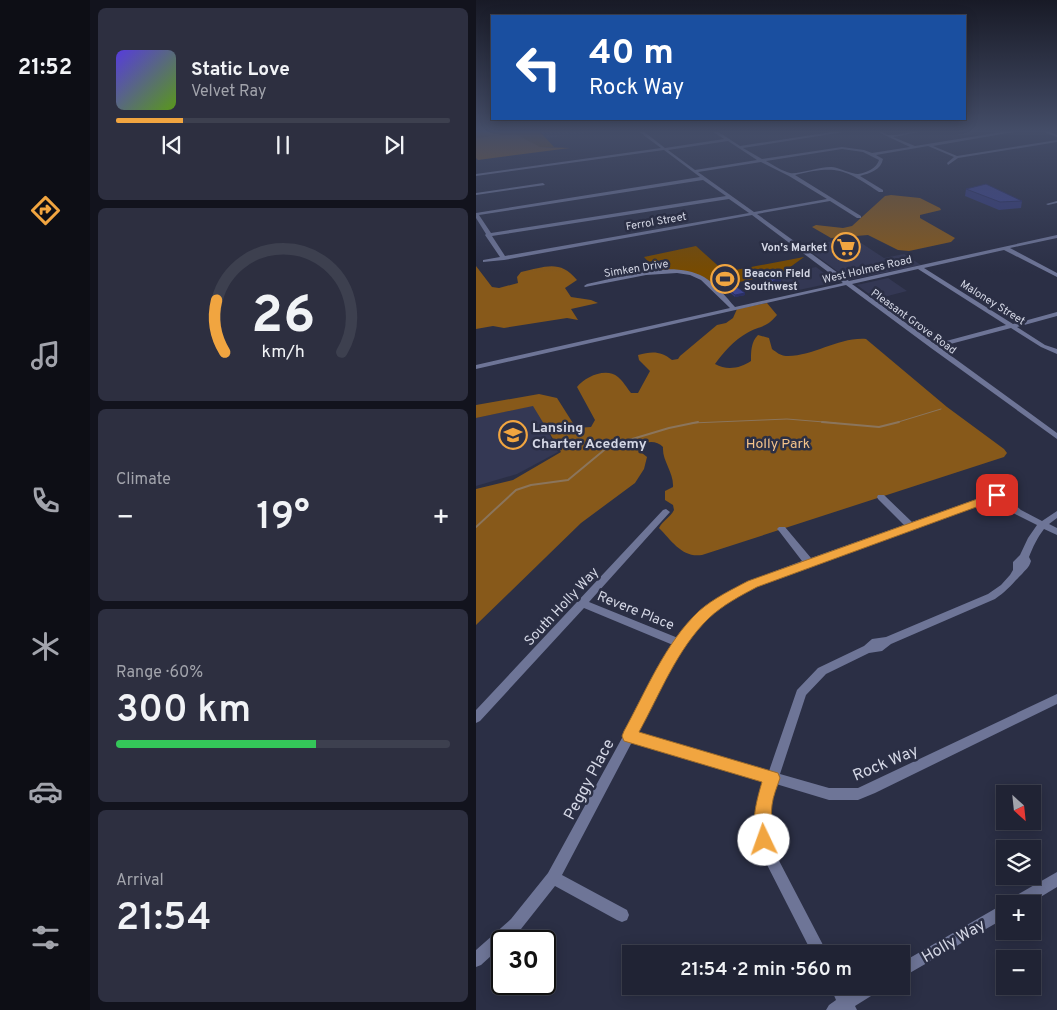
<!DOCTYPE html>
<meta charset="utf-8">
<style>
:root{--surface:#202334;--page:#2d2f40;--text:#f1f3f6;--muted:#a2a4ac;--line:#3d404f;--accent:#f1a540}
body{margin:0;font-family:Overpass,sans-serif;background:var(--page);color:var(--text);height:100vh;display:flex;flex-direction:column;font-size:19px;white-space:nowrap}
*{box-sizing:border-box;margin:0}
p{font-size:16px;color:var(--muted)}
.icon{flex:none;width:28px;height:28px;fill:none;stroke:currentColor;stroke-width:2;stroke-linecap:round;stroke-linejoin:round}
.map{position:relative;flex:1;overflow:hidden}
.side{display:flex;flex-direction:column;gap:8px;padding:8px;background:#12131d;width:386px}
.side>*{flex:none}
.hud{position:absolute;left:15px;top:15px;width:475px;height:105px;border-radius:0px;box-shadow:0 2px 12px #0003,0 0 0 1px var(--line);background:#1a4fa0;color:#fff;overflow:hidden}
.needle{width:32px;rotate:153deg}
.fabs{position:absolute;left:520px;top:785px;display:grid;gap:10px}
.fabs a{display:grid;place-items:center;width:45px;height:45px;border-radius:0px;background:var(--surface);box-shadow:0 2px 12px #0003,0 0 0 1px var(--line);font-size:25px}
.speed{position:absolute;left:15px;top:930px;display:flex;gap:10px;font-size:25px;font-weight:700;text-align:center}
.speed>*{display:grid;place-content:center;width:65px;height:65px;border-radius:50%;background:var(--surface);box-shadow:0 2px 12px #0003,0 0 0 1px var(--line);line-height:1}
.speed .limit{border:2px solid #111;border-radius:8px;background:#fff;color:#111}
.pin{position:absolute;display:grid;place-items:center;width:42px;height:42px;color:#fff;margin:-21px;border-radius:10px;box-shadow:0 2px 8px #0006}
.me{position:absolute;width:55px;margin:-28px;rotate:357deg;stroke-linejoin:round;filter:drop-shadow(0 0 4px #0008)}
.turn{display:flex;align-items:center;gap:18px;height:105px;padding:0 15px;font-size:22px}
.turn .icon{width:65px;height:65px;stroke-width:2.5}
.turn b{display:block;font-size:35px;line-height:42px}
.big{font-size:38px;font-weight:600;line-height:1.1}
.side .widget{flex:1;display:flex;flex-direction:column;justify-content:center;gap:8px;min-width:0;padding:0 18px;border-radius:8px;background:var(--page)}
.side .dial{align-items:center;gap:0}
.dial svg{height:130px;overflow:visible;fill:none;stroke:var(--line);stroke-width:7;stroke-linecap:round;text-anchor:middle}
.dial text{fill:var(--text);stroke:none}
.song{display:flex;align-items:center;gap:15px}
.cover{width:60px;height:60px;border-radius:8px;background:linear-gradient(135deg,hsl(250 70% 55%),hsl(90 70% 35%))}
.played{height:5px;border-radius:2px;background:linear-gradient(90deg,var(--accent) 20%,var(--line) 20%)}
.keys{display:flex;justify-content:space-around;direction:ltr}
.heat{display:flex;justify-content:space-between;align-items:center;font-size:28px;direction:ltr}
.charge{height:8px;border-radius:4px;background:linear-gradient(90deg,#34c759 60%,var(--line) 0)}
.trip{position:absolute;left:146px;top:945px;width:288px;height:50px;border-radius:0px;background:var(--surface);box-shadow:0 2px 12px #0003,0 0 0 1px var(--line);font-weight:600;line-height:50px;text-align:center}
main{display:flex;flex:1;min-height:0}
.dock{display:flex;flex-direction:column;width:90px;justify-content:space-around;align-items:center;background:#0d0e15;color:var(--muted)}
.dock .icon{width:35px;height:35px}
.dock .current{color:var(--accent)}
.dock b{font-size:22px;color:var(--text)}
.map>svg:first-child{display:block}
</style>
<main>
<nav class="dock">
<b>21:52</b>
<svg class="icon current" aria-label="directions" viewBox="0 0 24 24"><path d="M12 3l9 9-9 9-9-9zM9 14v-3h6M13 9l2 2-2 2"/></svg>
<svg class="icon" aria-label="music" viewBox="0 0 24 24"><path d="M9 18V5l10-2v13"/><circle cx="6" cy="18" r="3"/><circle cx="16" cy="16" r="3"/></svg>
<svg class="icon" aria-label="phone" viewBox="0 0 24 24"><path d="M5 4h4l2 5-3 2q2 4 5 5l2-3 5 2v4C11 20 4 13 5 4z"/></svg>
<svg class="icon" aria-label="climate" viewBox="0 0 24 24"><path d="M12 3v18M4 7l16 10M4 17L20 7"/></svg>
<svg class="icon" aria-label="car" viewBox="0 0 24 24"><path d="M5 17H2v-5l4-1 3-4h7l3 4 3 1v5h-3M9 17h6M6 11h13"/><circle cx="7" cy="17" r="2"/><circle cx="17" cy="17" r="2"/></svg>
<svg class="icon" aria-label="filters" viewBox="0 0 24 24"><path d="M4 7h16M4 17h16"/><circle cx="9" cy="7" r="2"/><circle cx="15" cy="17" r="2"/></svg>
</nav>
<section class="side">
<div class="widget">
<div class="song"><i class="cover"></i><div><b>Static Love</b><p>Velvet Ray</p></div></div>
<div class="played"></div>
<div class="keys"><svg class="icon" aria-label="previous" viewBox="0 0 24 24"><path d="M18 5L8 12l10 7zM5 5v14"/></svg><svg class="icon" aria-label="pause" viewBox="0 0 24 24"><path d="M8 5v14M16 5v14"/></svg><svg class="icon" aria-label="next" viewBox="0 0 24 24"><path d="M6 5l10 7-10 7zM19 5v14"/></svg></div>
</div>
<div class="widget dial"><svg viewBox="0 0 100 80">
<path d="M14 69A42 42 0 1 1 86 69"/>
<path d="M14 69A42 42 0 0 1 9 37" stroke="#f1a540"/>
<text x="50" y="56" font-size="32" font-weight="700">26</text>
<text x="50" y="72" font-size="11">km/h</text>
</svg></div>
<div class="widget"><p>Climate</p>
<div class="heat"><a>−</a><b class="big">19°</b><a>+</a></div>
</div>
<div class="widget"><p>Range · 60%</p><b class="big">300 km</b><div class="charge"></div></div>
<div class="widget"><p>Arrival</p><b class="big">21:54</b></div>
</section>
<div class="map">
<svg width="581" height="1010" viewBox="0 0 581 1010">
<rect width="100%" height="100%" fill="#2b2f45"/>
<g fill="#343854">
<polygon points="64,131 127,131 71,138"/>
<polygon points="376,237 408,258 428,254 445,265 373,280 329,247"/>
<polygon points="340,267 360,282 318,291 299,275"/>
<polygon points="412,278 431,291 400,299 381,285"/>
<polygon points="59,405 82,452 41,474 0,486 0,418"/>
</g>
<g fill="#784b00">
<polygon points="0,131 63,131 78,147 0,147"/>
<path d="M220,246L249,272L328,257L306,273L240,287C218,269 209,272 181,271L168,257Z"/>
</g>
<g fill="#87591a">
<polygon points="39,134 64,147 94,148 2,160 0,158 0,138"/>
<polygon points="415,195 444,198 464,208 465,210 444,215 444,218 479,238 475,242 433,251 422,250 392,235 355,238 336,227 340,225 367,228 376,226 409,196"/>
<path d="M0,266L16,287L23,288L42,283L41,277L45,272C69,267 84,259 101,280L89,288L95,297L115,300L122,303L95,309L102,320L91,318L28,328L17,326L0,329Z"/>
<path d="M291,303L301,315C289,329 285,325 271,333C258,340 247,353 239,364C251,371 265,368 275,361C275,351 275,342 282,335L293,338L296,349C300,352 305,356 310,356C337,357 362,337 390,339L471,407L528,449L531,453L528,457L226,555C206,558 196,541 183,528C187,520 194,518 198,510L197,505L189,500V491L197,487C198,472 186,461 187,447C181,441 170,440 165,447L166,453L171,457L168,469L159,483L105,523L0,625V489L37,480L85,452L57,406L0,418V405L63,394L81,398L100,428L115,427L119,420L101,387C109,377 130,367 142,377C147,381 151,388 155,393H162L174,371L163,360L162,355C176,351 185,351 196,360L202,359L204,356L241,325L250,323L257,318L261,309Z"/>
</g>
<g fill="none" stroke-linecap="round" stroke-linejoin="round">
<g stroke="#8b755c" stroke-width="1">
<polyline points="216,423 311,419 360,423"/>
<polyline points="419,423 465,409"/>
</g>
<g stroke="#8b755c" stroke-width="2">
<polyline points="346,422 403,427 423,422"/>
<polyline points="0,527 40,490 55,485 92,480 133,446 193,428 222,422"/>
</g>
<g fill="#6e7597" fill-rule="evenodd">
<path d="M162,131H167L189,148L248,139L236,131H241L264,146L362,131H374L267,148L286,159L366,147L388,150L396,153L434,147L400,131C406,131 408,134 413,135C420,136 438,131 448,131L417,137L439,146L532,131H543L457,146L481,156L581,140V142L482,158L472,165L471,163L478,157L452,146L400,155L407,159C405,170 394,173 384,176L407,190V192H403C368,169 361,165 319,175L385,216V218H381L354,201L281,214L373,281L581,235V238L534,248L581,273V277L528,250L448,268L537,324L581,312V316L541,327L569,345L581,349V354L565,347L535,328L463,347L581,433V439L455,348L370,285L0,369V365L254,308L225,280L214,275L201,273L170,275L109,287L108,286L111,284C145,277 196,259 228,277C240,284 250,297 259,307L367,283L276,215L28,260L7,262V260L24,257L9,235L10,234L0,218V213L224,177L188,150L0,176V174L185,148ZM252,141L281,160L219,170L192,150ZM366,149L387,152L403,160C401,168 390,173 382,174C375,174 364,168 356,167C345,166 321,175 314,173C306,171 297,165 290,161ZM285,162L313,176L351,199L278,212L222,172ZM227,180L250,196L15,233L3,215ZM253,199L273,213L29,256L16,236ZM442,269L530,325L459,344L376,284Z"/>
<polygon points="566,131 572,131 581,135 581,137"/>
<polygon points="67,183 69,185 0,195 0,193"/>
<polygon points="581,201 581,203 572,205 570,204"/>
<path d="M511,483L514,484L545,510L566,521L581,511V518L573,524L581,528V535L568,529C561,538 557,547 553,557L555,561C553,568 550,569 546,574C537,583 530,592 519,599L415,644L406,651L393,653L350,674L330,695L304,774L353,788H382L581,694V704L399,793L382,800H353L300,784L294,803L292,824L299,853L346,943L348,948L346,953H336L286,855L280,824L282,803L289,781L156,742L86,875L151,910L153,915L151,920L146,922L141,920L79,886L45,929L32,941H26V946L5,965L0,967V950L35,919L72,873L197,645L108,608L4,721L0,723V710L187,510L190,509L194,512L113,602L202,638C210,629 217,619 225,611C255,586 291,574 326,561L303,531L301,529L303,527H309L335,558L428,525L402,499L401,497L402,495H408L436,522L515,494L507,486ZM520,498L539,514L561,525L552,538L544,555L537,562V570L534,575L525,585L512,594L410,637L396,639L388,646L342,668L321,690L293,771L161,733C181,695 200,648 231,618C248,602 270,591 290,581Z"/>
<polygon points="581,872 581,887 553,904 532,904 534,899"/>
<polygon points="529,903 531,904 529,904 529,918 425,978 425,963"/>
<polygon points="354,986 369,986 372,993 383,986 405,986 403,991 379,1006 381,1010 350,1010 353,1005 360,1000"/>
</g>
</g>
<g fill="#343a79">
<polygon points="490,189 546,201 545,208 523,210 489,196"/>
<polygon points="365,270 382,273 382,275 369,276 364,272"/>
<polygon points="305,275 305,283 296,290 289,289 289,281"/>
<polygon points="252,289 269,293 269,295 259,297 252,291"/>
</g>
<g fill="#2a2f63">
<polygon points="305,275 305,283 296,290 296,282"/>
<polygon points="269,293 269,295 259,297 259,295"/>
</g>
<g fill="#3c438d" stroke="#2a2f63">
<polygon points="510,184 546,201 524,202 490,189"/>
<polygon points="376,268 382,273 369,273 365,270"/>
<polygon points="298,273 305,275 296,282 289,281"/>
<polygon points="261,287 269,293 259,295 252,289"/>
</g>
<linearGradient id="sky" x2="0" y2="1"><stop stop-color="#181a26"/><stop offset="0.48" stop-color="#444d68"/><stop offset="1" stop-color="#444d68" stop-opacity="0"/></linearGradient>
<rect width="581" height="273" fill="url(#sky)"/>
<path fill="#f1a540" stroke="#9d6b2a" d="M521,492L525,493L526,495L525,498L281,587C264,596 247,605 233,618C201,649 184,694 163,732L302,773L304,778C301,787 297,796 296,805C294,818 299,834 294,846L288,848L282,846C274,825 280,802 286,782L148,741L146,736L148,731C170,691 189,643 223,611C238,598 255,590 272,581Z"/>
<defs>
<symbol id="supermarket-ring" viewBox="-11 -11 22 22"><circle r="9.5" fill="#2b2f45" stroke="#f1a540" stroke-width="1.5"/><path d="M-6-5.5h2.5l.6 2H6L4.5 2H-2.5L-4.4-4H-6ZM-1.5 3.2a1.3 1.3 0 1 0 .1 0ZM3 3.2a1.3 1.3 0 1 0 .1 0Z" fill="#f1a540"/></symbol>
<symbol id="stadium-ring" viewBox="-11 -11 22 22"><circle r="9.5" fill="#2b2f45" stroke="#f1a540" stroke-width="1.5"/><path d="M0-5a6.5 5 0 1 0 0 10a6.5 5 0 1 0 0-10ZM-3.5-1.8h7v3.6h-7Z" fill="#f1a540"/></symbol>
<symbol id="school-ring" viewBox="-11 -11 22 22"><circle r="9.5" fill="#2b2f45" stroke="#f1a540" stroke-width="1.5"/><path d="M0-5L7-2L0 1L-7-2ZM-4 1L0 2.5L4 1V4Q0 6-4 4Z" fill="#f1a540"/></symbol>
</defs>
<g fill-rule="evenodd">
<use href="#supermarket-ring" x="354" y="231" width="32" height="32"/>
<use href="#stadium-ring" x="233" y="263" width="32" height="32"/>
<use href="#school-ring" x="21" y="419" width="32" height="32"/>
</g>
<g text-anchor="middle" stroke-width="5" stroke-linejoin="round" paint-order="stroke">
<g font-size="11" fill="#d4d7e5" stroke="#2b2f45">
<text transform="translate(180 221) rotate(-10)" y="4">Ferrol Street</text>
<text transform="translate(160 268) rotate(-9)" y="4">Simken Drive</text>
<text transform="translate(391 269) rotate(-13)" y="4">West Holmes Road</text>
<text transform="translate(517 302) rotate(32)" y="4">Maloney Street</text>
<text transform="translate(438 321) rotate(36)" y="4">Pleasant Grove Road</text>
</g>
<g font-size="11" font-weight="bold" fill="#d4d7e5" stroke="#2b2f45" text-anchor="end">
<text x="351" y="251">Von's Market</text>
<text x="268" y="277" text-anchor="start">Beacon Field<tspan x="268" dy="13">Southwest</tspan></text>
</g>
<g font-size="14" font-weight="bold" fill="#d4d7e5" stroke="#2b2f45" text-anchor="start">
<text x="56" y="432">Lansing<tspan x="56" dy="16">Charter Acedemy</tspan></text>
</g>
<g font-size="14" fill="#f4c38b" stroke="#2b2f45">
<text x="302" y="448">Holly Park</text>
</g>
<g font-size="14" fill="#d4d7e5" stroke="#2b2f45">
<text transform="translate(85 606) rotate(-47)" y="5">South Holly Way</text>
<text transform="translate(160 610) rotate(22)" y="5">Revere Place</text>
</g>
<g font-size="16" fill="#d4d7e5" stroke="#2b2f45">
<text transform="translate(409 762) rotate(-23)" y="6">Rock Way</text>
<text transform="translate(112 779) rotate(-62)" y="6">Peggy Place</text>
<text transform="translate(477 940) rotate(-30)" y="6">Holly Way</text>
</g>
</g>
</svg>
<div class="fabs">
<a><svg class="needle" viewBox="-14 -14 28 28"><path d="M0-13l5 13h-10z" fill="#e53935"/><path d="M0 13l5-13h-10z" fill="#a2a4ac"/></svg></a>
<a><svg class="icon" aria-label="layers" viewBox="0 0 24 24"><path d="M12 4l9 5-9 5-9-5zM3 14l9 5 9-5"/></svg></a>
<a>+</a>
<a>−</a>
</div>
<div class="speed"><div class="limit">30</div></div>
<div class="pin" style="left:521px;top:495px;background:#d93025"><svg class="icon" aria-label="arrive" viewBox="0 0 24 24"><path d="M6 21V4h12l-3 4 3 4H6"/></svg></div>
<svg class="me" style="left:288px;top:840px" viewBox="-20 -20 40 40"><circle r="19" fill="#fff"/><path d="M0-13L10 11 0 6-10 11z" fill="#f1a540"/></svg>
<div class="trip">21:54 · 2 min · 560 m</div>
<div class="hud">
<div class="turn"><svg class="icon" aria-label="left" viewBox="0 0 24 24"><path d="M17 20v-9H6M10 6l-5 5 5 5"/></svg><div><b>40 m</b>Rock Way</div></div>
</div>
</div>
</main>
